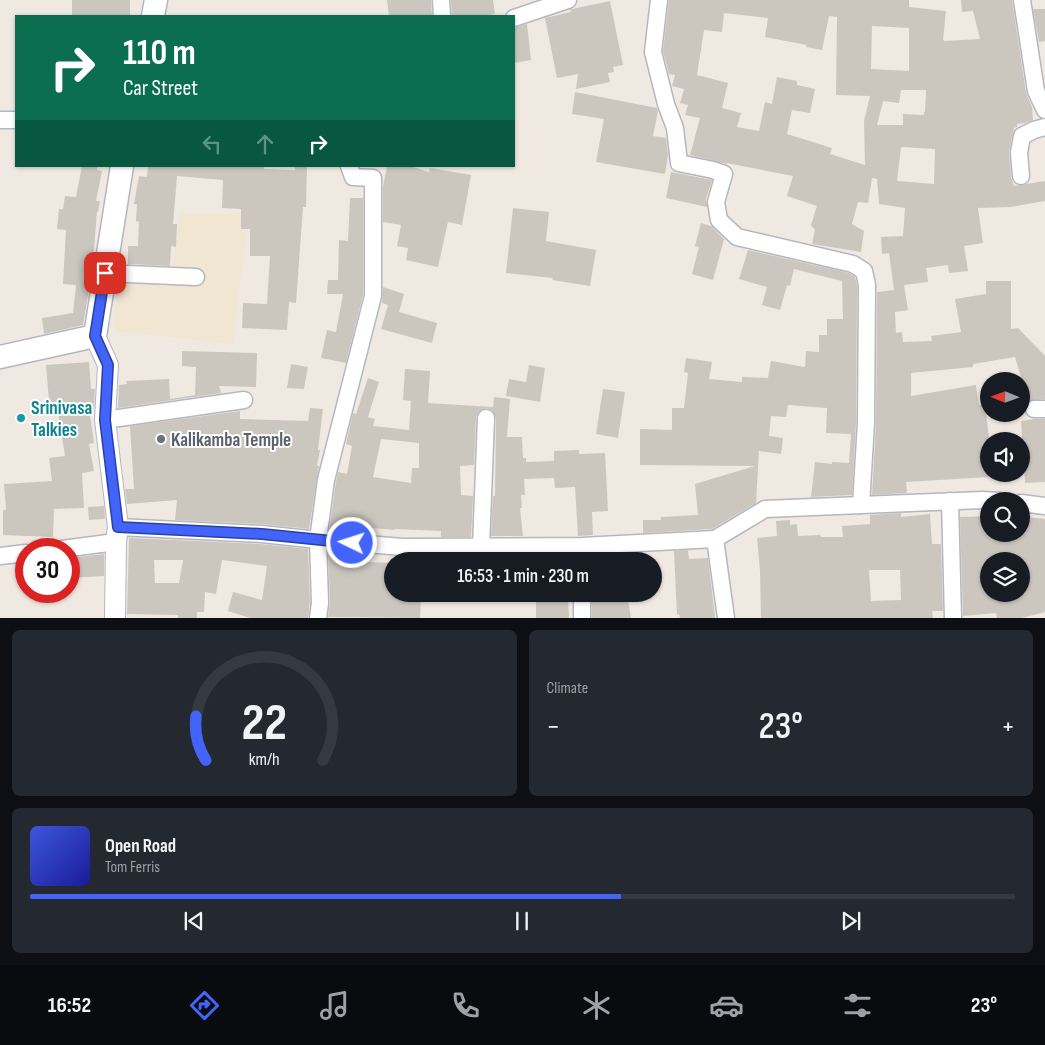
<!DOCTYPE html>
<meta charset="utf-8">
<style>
:root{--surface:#171b24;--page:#242831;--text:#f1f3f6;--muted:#9ea1a6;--line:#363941;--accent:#4264fb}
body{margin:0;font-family:"Sofia Sans Condensed",sans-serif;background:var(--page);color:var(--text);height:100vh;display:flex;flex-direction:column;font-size:19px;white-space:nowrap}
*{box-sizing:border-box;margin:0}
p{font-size:16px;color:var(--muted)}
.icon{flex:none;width:28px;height:28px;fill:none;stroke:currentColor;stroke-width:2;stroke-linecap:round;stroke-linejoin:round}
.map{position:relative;height:618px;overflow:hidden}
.details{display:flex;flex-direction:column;gap:12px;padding:12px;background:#0d0f14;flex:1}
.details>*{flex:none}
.banner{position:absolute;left:15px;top:15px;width:500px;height:152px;border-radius:0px;box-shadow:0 1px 4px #0004;background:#0b6e4f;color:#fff;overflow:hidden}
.needle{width:32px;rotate:271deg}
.buttons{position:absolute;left:980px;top:372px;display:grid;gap:10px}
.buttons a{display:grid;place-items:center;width:50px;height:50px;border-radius:50%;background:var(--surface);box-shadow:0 1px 4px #0004;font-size:25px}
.speed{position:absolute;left:15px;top:538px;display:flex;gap:10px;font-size:25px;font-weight:700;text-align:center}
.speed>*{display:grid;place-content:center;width:65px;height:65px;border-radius:50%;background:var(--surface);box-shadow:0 1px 4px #0004;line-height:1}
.speed .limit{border:8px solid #d22;background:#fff;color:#111}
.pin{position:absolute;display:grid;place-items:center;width:42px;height:42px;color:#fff;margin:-21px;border-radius:10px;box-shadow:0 2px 8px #0006}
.me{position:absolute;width:55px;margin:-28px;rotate:274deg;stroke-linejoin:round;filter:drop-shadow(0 0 4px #0008)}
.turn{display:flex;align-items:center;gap:18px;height:105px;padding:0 25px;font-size:22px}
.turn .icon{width:65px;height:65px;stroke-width:2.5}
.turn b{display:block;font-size:35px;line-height:42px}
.lanes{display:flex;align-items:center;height:48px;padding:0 25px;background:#0003;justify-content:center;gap:25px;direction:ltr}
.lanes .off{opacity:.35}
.big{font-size:38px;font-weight:600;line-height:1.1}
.details .tile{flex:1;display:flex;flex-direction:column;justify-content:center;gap:8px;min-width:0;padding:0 18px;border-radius:8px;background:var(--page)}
.details .dial{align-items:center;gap:0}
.dial svg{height:130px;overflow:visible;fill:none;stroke:var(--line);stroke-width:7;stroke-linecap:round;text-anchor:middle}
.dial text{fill:var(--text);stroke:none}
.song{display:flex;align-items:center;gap:15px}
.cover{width:60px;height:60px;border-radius:8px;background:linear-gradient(135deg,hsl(230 70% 55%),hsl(240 70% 35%))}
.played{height:5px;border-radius:2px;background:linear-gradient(90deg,var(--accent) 60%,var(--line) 60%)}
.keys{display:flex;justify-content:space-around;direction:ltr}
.heat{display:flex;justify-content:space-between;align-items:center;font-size:28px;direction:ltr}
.details .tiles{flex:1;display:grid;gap:12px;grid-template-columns:1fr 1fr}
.tile:last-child{grid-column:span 2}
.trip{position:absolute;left:384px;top:552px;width:278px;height:50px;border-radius:25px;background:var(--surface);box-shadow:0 1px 4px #0004;font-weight:600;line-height:50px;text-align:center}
.tab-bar{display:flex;height:80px;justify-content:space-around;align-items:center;background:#090b0e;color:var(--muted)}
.tab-bar .icon{width:35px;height:35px}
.tab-bar .selected{color:var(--accent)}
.tab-bar b{font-size:22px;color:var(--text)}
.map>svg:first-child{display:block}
</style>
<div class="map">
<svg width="1045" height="618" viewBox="0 0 1045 618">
<rect width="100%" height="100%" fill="#efe9e1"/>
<polygon fill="#f0e6d1" points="180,213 248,214 233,344 114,331 118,271 172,275"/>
<g fill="#cbc7bf" fill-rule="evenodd">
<rect x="72" y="0" width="58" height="16"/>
<polygon points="387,0 431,0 432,16 389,16"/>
<polygon points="451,0 493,0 495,14 483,16 452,16"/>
<path d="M669,0H909V7L946,11L943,40L945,41L980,39L973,11L962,12L961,0H1012L1026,93L1032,107L1033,120L1025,123L1017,124V127L1014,128L1009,152L1011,177L1014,186L1045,181V201L1011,207L978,208L983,243L964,246L968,271L949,273L948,265L926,268L928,282L904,285L908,310L895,312L896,333L902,332L903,342L932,341L931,336L961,332L955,299L986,294V281H1011V329L1018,328L1045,356V399L1028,401L1015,357L973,364V367L911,373V396L976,385L979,405L985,404L989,438V477L906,482L907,493L872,495L876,424L877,292L894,290L889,253L882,254L881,237L903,236L905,208L879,204L877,179L872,178L868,203L858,202L852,224L864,231L861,252L812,244L815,230L811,225L817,206L787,196L793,176L727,163V164L690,155L700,118L685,115L688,105L680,103L684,89L672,86L675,75L669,74L663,51ZM724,13L768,18L765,37L807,45L806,47L822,50L829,16L837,17L836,95L870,96L864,121L865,165L830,154L832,148L787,134L792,110L810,113L815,89L797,85V81L777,77L772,104L765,102L759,131L737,127L741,113L722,108L728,83L697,75L704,30L722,32ZM872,26L909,28V71L871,69ZM901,90H926L925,112H924V115L903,114V125H877L883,101L899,103ZM901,147L935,149L934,184L897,181Z"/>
<polygon points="610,1 623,65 613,67 614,72 608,73 610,82 576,89 578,74 557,78 545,18 571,12 570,10 572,9"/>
<polygon points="1033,9 1045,9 1045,41 1039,42"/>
<polygon points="527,24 531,60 514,63 514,28"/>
<polygon points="575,92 657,108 658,111 653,136 666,138 668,155 665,174 596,162 604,119 572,114"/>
<polygon points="82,166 97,166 97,170 102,171 96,201 100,201 98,212 97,212 93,261 91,261 89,290 83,325 44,334 42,318 73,313 76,285 63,284 66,230 57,229 59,209 63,209 65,196 76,197"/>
<polygon points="148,166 264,166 264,169 295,170 295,166 307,166 306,207 303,207 296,303 289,302 287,330 242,328 243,303 267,304 270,256 250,256 250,229 241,229 241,209 222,208 223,180 177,176 173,224 177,224 176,247 171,246 170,266 128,264 128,246 138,246 139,222 136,221 137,204 134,204 139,176 147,177"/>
<polygon points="387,166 410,166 429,172 430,168 471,175 462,225 448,222 438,267 406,260 408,248 397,246 401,225 383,222 383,187"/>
<polygon points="671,172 712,180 706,199 707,207 666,198"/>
<polygon points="350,198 363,198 363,295 346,363 321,358 327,330 336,332 343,294 327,294 328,280 338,280 339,240 348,241"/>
<polygon points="513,208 549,212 546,241 596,250 590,286 552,280 553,278 506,273"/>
<polygon points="701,223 711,226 724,239 713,280 692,274 699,247 695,246"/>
<polygon points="748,250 849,273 855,277 857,286 856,423 852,495 811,497 815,462 832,464 832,462 849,463 851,434 826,433 827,408 788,405 786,417 771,416 769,436 783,438 781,454 759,451 756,503 712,529 643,533 643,520 661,520 661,517 698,515 695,484 755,466 640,465 640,429 672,430 672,408 684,408 688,373 684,372 686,358 712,362 709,379 742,382 742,377 768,378 771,361 805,367 806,351 819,352 819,335 827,335 827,319 843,319 842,281 794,269 790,286 787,285 780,310 762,305 767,287 739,279"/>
<polygon points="383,287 404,294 399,312 437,323 432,343 381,329 388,305 382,303"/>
<polygon points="182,351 257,353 256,387 219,386 221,393 118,408 119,385 127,384 126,381 169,379 170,399 195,395 196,367 182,366"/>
<polygon points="89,362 91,389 95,389 94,409 89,409 94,443 89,444 94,471 82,473 84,508 54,509 53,537 3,535 3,510 6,510 4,484 52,481 49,458 65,456 58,412 50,413 46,365"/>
<polygon points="291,364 308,367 304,389 287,388"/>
<polygon points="529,365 545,368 540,402 506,396 509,379 526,382"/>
<path d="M405,369L430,371L428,403L493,407L494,397L510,399L507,437H522L523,458H526V462L554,461V451L579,450V454L605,453L608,511L592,512L593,535L578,536L575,487L555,488L554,478L524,479L525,495H521L522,508H520L523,536H491L493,496H495L496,418L492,410L486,408L478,412L476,417L474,465L460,466L461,495L473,496L471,537H441V531L395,529L394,530L373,528L372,534L329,531L336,482L338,472L347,474L352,446L346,444L353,413L356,414L368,378L379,382L368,417L375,419L373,426L409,430L411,401L403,400ZM381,439L419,443V468H412L411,483L373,477Z"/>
<polygon points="603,389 625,392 618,438 596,434"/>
<polygon points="310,408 323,409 318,450 320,450 317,466 319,466 309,529 263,524 175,520 177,500 127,504 125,489 134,489 130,426 240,411 240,419 308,421"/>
<polygon points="1034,419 1045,419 1045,482 1025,483 1021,421"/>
<polygon points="104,506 105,519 89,520 88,507"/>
<path d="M901,513V517L930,514L932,544H941L943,611H932L933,618H761L760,571L757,538L777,536L776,521L790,520V525L797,524L798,536L820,535L821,537H843L842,526L870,524V515ZM869,570H900L901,600L871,601Z"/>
<path d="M989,516V534H1024L1025,517L1045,519V612L1022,618H997L996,613L963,616L960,517ZM989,561H1023L1021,594H989Z"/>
<path d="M129,538L261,544L308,549L310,602L308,618H250L228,611L233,592L262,600L267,566L222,560L216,594L205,592L204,612H197V618H178V615L127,614ZM154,560H183L179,583H155Z"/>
<polygon points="688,550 689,559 708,558 715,618 680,618 679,614 677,615 674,551"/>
<polygon points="328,551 369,554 368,562 392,563 392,594 421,596 420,618 328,617 330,603"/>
<polygon points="104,554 104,576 69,578 69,558"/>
<rect x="441" y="557" width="37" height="4"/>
<polygon points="536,594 568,594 569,618 536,618"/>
<polygon points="592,594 627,594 631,618 592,618"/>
</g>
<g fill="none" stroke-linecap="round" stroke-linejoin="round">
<defs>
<g id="minor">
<polyline points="441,0 442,16"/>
<polyline points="659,0 653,52 666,104 675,128 679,163 713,170 724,174 716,202 719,220 737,237 853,264 864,271 867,285 866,423 861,505"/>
<polyline points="1022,0 1036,91 1045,110"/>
<polyline points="514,18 568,0"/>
<polyline points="0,120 16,120"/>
<polyline points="1021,176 1019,153 1022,136 1034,130 1045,127"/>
<polyline points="105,273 196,277"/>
<polyline points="1034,409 1045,409"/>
<polyline points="105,420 244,400"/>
<polyline points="950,501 953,618"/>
<polyline points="1021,503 1045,506"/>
<polyline points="118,527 262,534 318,540 403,547 582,546 715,539 765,509 982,500 1000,501"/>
<polyline points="715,539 726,618"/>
<polyline points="481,547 486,418"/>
<polyline points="62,549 116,542"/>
<polyline points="0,556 26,553"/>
<polyline points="318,618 320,603 318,540 326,480 373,296 373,178 353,177 349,166"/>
<polyline points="582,618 582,594"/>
</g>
<polyline id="tertiary" points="95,336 108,365 105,420 118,527 116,542 115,618"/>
<g id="secondary">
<polyline points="153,16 156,0"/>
<polyline points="0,357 95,336 122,166"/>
</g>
</defs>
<use href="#minor" stroke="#b4b7c1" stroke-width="19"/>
<use href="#tertiary" stroke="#b4b7c1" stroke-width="22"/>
<use href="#secondary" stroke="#b4b7c1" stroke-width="25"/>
<use href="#minor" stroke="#fff" stroke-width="16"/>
<use href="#tertiary" stroke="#fff" stroke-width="20"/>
<use href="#secondary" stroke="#fff" stroke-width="22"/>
</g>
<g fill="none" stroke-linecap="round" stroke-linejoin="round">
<defs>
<polyline id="route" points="105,273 95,336 108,365 105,420 118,527 262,534 352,543"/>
</defs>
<use href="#route" stroke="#2b41a3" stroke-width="12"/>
<use href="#route" stroke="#4264fb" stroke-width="9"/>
</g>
<circle fill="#0f9aa8" stroke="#fff" stroke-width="2" cx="21" cy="418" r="5"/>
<circle fill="#6b7280" stroke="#fff" stroke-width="2" cx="161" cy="439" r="5"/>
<g text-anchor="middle" stroke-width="4" stroke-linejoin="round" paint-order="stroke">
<g font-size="19" font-weight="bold" fill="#0d838f" stroke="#fff" text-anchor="start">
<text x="31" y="414">Srinivasa<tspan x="31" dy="22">Talkies</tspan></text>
</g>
<g font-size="19" font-weight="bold" fill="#5b616d" stroke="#fff" text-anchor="start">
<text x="171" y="446">Kalikamba Temple</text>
</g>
</g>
</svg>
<div class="buttons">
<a><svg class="needle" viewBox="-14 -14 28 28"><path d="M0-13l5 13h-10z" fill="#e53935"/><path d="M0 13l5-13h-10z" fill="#9ea1a6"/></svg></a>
<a><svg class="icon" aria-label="sound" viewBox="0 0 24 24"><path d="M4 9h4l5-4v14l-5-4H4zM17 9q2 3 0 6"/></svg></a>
<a><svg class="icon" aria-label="search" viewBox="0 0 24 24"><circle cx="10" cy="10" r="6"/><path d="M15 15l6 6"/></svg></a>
<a><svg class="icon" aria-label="layers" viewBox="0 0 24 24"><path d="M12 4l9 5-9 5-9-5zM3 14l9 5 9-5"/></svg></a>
</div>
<div class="speed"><div class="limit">30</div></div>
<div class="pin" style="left:105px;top:273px;background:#d93025"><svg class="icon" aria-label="arrive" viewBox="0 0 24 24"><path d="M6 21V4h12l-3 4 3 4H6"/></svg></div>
<svg class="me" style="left:352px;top:543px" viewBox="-20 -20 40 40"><circle r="17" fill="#4264fb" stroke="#fff" stroke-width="3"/><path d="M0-11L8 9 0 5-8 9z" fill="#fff"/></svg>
<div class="trip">16:53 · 1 min · 230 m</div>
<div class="banner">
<div class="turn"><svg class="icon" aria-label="right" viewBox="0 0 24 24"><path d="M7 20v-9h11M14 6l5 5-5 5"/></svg><div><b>110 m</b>Car Street</div></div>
<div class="lanes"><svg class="icon off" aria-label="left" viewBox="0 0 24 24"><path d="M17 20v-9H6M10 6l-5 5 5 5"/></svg><svg class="icon off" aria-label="ahead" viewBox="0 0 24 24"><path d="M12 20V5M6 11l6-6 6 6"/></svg><svg class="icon" aria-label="right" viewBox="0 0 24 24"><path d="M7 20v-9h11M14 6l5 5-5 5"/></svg></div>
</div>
</div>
<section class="details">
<div class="tiles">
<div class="tile dial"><svg viewBox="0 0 100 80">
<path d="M14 69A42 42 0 1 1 86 69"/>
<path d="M14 69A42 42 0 0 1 8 42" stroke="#4264fb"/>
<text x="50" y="56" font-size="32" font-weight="700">22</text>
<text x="50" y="72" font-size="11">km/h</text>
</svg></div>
<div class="tile"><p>Climate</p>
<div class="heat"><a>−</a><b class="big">23°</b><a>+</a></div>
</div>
<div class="tile">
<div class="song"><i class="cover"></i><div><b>Open Road</b><p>Tom Ferris</p></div></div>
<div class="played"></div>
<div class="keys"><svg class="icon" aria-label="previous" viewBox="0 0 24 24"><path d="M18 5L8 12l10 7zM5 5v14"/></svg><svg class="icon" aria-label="pause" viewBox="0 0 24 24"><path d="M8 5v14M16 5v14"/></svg><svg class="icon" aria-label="next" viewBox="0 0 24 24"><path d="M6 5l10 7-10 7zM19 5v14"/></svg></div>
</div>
</div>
</section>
<nav class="tab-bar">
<b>16:52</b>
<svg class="icon selected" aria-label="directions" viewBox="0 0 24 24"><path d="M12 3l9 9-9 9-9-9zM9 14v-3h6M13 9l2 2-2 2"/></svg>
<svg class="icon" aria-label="music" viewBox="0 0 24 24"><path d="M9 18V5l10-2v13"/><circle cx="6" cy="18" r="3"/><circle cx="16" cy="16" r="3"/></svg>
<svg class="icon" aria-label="phone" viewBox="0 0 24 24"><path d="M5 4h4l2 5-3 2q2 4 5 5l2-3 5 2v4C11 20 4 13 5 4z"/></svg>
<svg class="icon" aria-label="climate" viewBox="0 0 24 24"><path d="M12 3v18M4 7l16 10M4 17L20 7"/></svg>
<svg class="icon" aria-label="car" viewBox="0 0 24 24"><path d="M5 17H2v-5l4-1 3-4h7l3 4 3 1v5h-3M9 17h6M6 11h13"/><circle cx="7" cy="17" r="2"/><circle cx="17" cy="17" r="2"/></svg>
<svg class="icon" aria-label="filters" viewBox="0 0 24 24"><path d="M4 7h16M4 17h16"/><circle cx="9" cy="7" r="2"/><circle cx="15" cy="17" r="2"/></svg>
<b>23°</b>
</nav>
